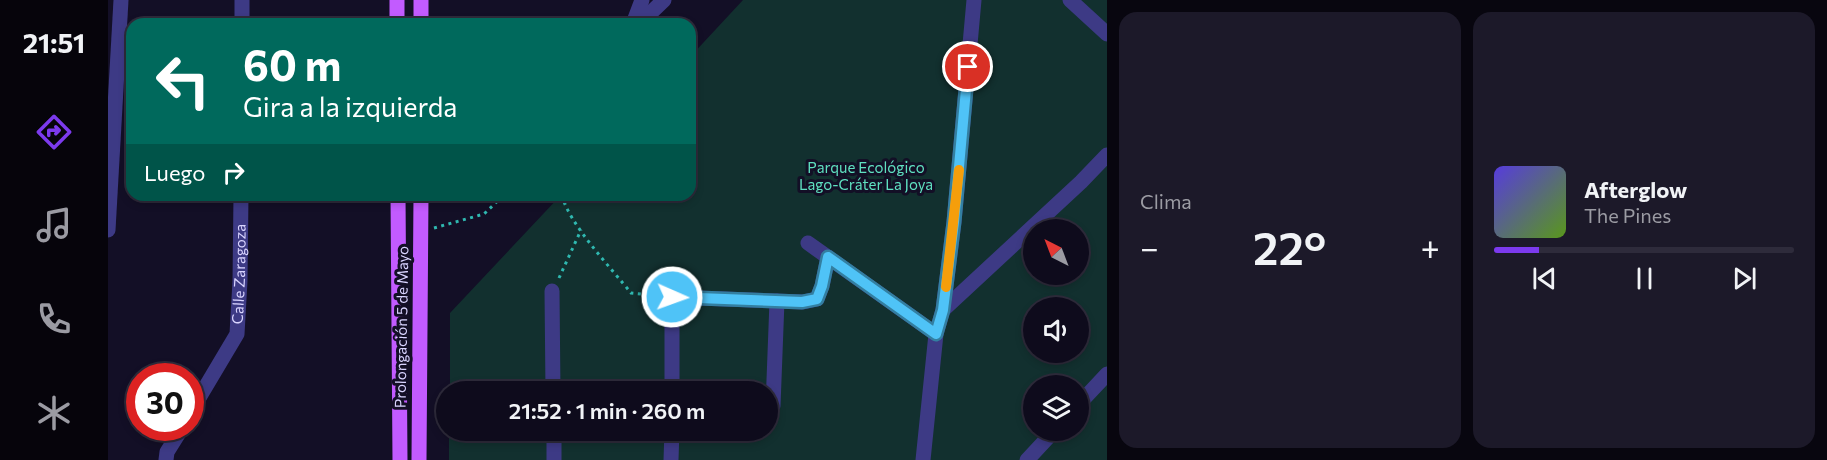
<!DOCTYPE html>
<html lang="es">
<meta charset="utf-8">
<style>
:root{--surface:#0e0b1c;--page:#1c1929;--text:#f1f3f6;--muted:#9b9ba3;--line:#2e2b3b;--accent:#7c3aed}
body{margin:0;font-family:Commissioner,sans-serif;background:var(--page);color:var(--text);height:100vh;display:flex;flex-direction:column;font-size:22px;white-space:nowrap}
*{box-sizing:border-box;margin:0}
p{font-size:20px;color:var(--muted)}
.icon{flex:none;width:33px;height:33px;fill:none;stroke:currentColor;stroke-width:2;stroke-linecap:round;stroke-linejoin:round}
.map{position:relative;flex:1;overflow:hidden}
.panel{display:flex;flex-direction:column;gap:12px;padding:12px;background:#08060f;width:720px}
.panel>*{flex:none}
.guide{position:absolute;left:18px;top:18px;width:570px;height:183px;border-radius:18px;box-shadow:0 3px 9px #0003,0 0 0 2px var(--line);background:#00695c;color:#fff;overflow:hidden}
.needle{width:39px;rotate:318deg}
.tools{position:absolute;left:915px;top:219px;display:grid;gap:12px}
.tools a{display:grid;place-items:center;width:66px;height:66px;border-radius:50%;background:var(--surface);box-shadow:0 3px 9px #0003,0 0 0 2px var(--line);font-size:30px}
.speed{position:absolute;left:18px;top:363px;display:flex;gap:12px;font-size:30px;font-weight:700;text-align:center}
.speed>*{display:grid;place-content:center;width:78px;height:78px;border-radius:50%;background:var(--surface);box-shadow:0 3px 9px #0003,0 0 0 2px var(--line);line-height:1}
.speed .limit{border:9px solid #d22;background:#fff;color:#111}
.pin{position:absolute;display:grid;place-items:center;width:51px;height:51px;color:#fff;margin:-26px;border:3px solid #fff;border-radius:50%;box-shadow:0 2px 6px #0007}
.me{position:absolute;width:66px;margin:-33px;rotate:92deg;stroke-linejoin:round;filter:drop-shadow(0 0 4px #0008)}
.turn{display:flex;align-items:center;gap:21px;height:126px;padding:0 18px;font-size:27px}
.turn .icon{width:78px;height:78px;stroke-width:2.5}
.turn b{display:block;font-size:42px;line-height:51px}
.then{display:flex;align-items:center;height:57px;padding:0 18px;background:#0003;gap:12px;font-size:22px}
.big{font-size:45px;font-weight:600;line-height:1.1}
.panel .widget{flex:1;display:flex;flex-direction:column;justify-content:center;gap:9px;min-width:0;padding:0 21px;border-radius:18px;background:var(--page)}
.song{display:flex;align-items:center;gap:18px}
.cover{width:72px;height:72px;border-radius:9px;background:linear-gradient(135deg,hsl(250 70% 55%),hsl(90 70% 35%))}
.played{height:6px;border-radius:3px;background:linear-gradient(90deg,var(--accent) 15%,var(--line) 15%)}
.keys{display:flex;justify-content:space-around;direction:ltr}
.heat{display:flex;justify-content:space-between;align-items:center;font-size:33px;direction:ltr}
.panel .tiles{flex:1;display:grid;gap:12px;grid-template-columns:repeat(2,1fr)}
.trip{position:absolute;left:328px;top:381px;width:342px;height:60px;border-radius:30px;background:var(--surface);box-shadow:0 3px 9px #0003,0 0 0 2px var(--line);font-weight:600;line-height:60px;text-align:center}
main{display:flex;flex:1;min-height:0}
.tab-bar{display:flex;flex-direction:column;width:108px;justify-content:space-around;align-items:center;background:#06040b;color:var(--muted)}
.tab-bar .icon{width:42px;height:42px}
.tab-bar .on{color:var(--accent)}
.tab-bar b{font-size:27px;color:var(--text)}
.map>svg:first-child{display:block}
</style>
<main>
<nav class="tab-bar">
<b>21:51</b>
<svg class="icon on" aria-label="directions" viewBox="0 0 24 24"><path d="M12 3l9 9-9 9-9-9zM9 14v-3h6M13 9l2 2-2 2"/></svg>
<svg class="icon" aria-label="music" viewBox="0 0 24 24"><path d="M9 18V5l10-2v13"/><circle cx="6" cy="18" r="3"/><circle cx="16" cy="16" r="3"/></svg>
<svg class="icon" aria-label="phone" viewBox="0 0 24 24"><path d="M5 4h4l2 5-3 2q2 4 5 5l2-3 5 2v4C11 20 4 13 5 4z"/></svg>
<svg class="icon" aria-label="climate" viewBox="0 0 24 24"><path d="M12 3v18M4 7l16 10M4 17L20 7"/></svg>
</nav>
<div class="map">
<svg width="999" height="460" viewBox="0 0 999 460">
<rect width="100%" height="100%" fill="#130f26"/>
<path fill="#12302f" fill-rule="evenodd" d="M635,0H999V460H341V431L660,430V392L342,391V313L453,195H582V57ZM926,230H970V274H926ZM926,308H970V352H926ZM926,386H970V430H926Z"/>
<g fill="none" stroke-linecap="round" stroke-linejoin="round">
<g stroke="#2fb8b0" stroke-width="3" stroke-dasharray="3 4.5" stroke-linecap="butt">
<polyline points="439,195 455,201"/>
<path d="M454,195C460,223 504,269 523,293L551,296"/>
<polyline points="326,228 376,214 396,195"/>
<polyline points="451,278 473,230"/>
</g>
<g stroke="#3d3a85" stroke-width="15">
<polyline points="962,0 999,34"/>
<polyline points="134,24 134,0"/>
<polyline points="525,24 534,0"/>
<polyline points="531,24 556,0"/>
<polyline points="0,230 13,0"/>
<polyline points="700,243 828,334"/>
<polyline points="444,291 445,392"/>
<polyline points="835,310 973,182 999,155"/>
<polyline points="564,392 564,297 695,302 709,299 714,286 720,257"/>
<polyline points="970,405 999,374"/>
<polyline points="665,406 669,301"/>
<path id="s1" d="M82,413L129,334L132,281L133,195"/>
<polyline points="446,430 446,460"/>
<polyline points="58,460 59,452 74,428"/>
<polyline points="563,460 564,430"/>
<polyline points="815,460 828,334 835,310 846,222 866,0"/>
<polyline points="919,460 947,430"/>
</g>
<g stroke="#c25bff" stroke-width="15">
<polyline points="289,0 289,24"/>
<polyline points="313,24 313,0"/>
<polyline points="290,195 292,460"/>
<polyline points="311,460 313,195"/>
</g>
</g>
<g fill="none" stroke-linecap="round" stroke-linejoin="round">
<defs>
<polyline id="route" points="564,297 694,302 709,299 714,286 720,257 828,334 835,310 846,222 860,67"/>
</defs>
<use href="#route" stroke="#337fa1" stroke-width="15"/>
<use href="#route" stroke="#4fc3f7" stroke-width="10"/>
<polyline stroke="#f59e0b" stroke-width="10" points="838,287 851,170"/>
</g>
<g text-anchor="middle" stroke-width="6" stroke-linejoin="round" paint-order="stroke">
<g font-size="15" fill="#5fe0c0" stroke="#130f26">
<text x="758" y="173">Parque Ecológico<tspan x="758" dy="17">Lago-Cráter La Joya</tspan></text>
</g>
<g font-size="15" fill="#d9d4ff" stroke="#130f26">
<text dy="5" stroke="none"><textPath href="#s1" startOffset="152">Calle Zaragoza</textPath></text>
<text transform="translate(294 327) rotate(-89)" y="5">Prolongación 5 de Mayo</text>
</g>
</g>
</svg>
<div class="tools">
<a><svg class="needle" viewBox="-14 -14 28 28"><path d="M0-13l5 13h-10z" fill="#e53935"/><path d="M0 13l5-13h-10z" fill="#9b9ba3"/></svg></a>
<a><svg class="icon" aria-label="sound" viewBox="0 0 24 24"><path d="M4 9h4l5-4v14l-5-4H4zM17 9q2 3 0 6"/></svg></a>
<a><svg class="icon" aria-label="layers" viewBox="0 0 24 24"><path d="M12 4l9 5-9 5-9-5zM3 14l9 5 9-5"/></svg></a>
</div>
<div class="speed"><div class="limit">30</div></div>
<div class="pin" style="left:860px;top:67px;background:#d93025"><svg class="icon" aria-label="arrive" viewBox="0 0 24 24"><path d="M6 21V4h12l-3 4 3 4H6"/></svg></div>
<svg class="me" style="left:564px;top:297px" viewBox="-20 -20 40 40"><circle r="17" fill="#4fc3f7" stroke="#fff" stroke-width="3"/><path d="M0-11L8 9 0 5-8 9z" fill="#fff"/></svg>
<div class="trip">21:52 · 1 min · 260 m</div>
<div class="guide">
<div class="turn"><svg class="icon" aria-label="left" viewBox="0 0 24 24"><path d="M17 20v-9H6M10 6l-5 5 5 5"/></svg><div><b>60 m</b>Gira a la izquierda</div></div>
<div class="then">Luego<svg class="icon" aria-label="right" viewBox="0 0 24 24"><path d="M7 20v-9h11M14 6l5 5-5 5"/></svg></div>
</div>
</div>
<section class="panel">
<div class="tiles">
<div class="widget"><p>Clima</p>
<div class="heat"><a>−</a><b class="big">22°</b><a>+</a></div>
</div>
<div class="widget">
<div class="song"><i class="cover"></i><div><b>Afterglow</b><p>The Pines</p></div></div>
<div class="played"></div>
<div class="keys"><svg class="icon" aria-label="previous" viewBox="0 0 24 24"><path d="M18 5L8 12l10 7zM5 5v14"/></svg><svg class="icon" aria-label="pause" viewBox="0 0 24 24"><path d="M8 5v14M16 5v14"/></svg><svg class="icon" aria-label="next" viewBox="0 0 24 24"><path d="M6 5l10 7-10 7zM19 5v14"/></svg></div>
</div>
</div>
</section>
</main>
